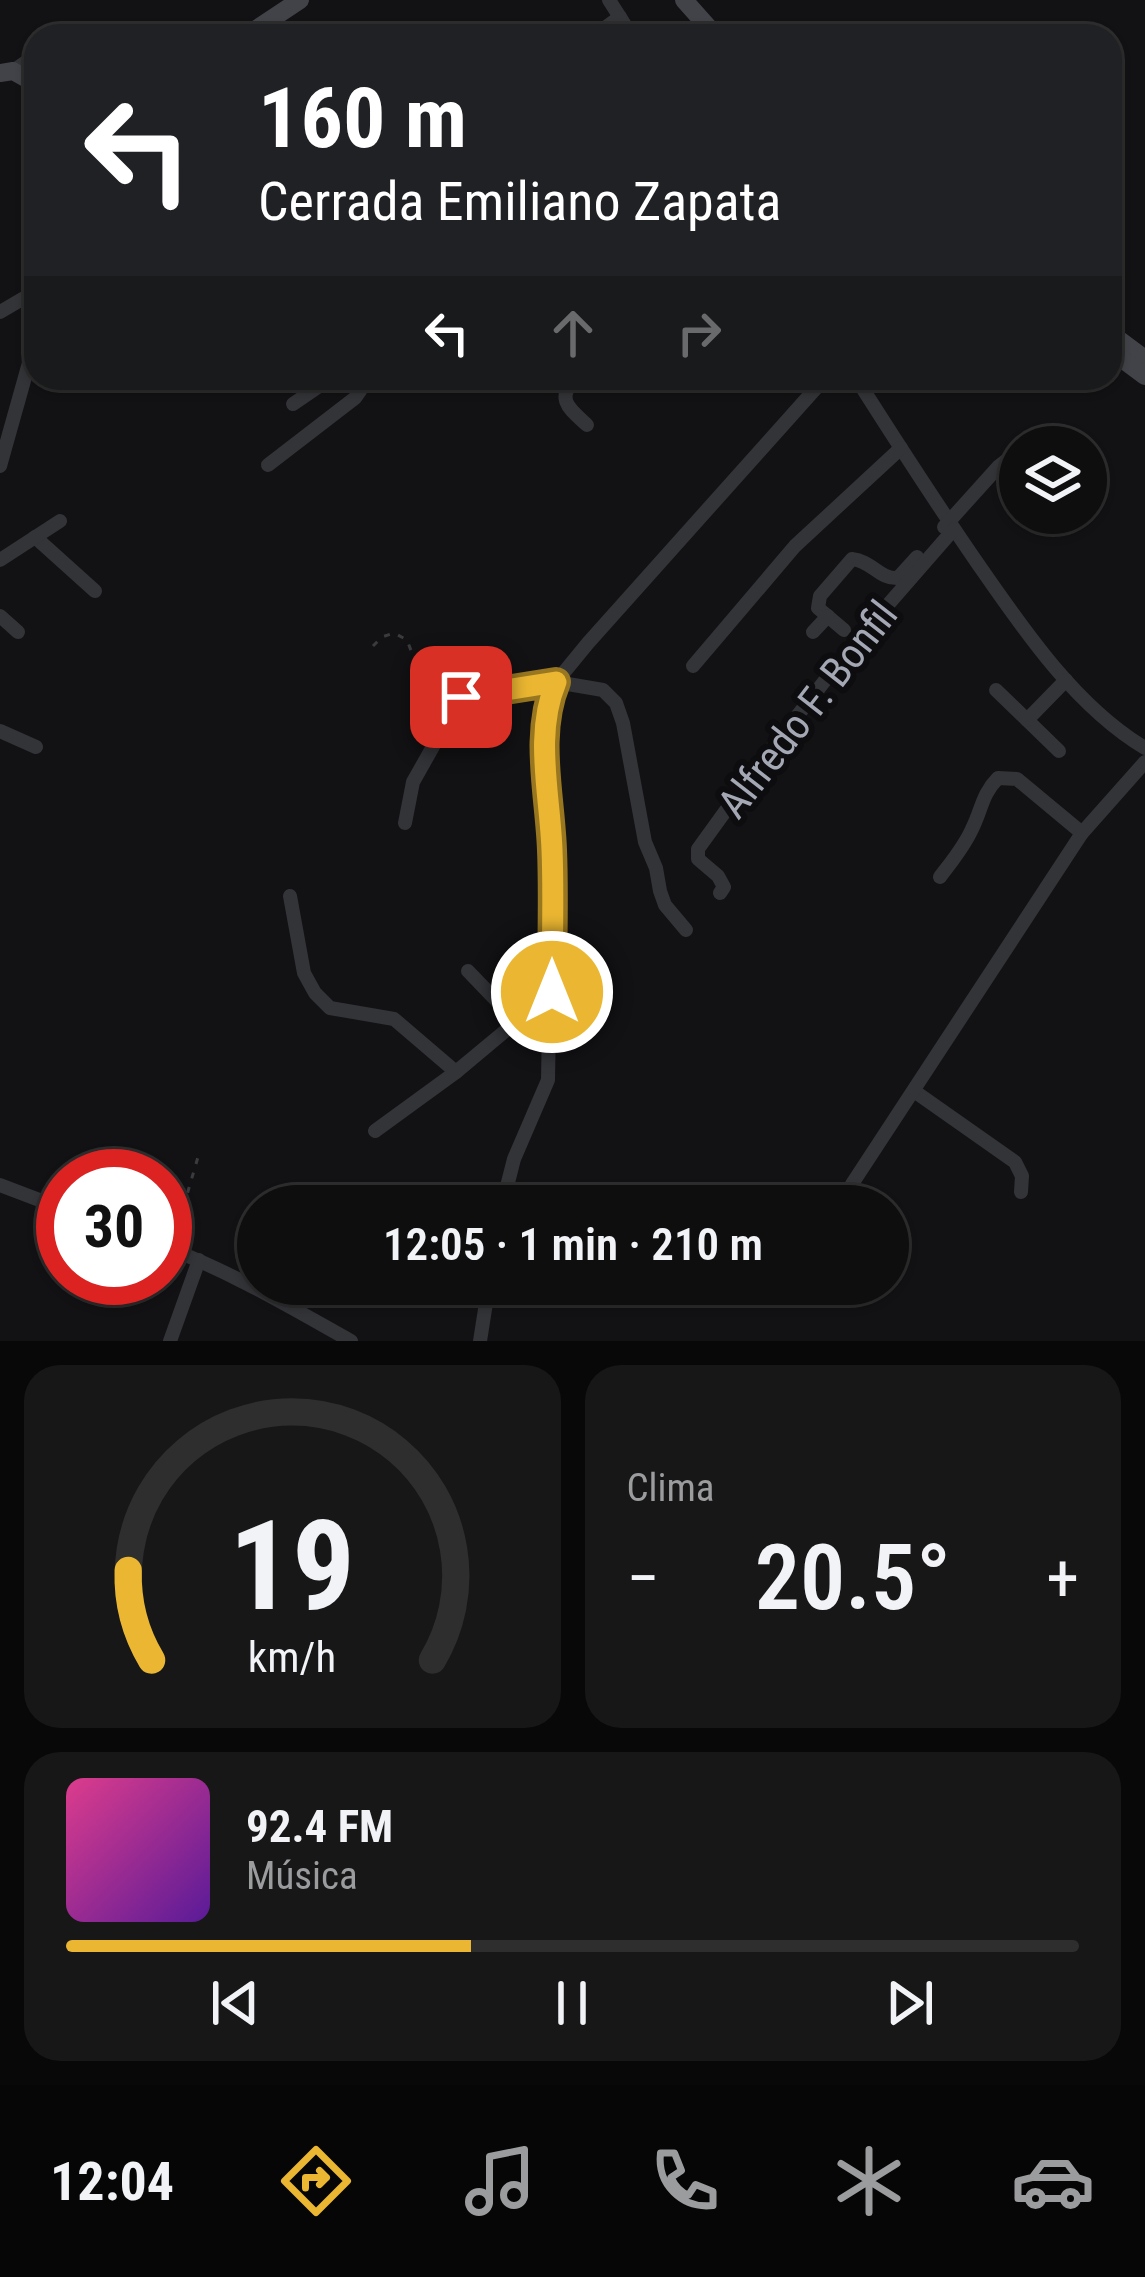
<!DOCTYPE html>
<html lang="es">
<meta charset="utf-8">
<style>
:root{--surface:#0e0e0f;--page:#171718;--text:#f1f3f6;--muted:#9b9c9e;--line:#2e2e2f;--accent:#ebb732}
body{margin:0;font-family:"Roboto Condensed",sans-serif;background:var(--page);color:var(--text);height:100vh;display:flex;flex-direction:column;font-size:45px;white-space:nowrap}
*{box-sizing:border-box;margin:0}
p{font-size:39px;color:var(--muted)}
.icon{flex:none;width:66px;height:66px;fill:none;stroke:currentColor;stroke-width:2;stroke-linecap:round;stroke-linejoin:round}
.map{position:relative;height:1341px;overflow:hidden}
.drawer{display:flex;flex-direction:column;gap:24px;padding:24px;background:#080808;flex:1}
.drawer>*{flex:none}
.banner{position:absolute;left:24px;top:24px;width:1098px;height:366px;border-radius:36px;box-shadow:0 3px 9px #0004,0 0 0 3px var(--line);background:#202124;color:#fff;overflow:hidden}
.fabs{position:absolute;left:999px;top:426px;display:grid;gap:24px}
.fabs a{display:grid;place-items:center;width:108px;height:108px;border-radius:50%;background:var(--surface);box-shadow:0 3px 9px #0004,0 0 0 3px var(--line);font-size:60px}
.speed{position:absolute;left:36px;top:1149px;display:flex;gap:24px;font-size:60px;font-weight:700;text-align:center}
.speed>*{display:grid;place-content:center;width:156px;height:156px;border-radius:50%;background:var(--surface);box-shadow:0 3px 9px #0004,0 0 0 3px var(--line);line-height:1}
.speed .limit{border:18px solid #d22;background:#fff;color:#111}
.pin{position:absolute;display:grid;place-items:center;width:102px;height:102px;color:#fff;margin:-51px;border-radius:24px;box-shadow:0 6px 18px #0006}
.me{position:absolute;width:132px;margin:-66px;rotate:0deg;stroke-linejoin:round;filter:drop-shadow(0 0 9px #0008)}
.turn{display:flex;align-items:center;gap:42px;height:252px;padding:0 36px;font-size:54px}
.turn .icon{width:156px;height:156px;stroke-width:2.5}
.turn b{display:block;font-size:84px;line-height:102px}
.lanes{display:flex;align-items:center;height:114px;padding:0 36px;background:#0003;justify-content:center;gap:60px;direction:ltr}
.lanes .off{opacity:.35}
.big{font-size:90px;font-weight:600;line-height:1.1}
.drawer .widget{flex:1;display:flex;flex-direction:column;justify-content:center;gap:18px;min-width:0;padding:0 42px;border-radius:36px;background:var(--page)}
.drawer .dial{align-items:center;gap:0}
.dial svg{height:312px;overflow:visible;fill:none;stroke:var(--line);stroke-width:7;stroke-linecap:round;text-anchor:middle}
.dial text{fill:var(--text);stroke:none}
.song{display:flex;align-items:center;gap:36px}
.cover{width:144px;height:144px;border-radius:18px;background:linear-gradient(135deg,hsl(330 70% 55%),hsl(270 70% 35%))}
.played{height:12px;border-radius:6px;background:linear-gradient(90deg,var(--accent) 40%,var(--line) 40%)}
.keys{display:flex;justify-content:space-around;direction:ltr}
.heat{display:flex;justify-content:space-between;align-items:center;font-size:66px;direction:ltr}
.drawer .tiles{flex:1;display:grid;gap:24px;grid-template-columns:1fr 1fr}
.widget:last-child{grid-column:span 2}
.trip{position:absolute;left:237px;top:1185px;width:672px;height:120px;border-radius:60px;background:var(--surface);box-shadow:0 3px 9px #0004,0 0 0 3px var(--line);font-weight:600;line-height:120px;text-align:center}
.tabs{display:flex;height:192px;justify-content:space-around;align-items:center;background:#060606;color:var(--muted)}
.tabs .icon{width:84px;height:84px}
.tabs .current{color:var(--accent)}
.tabs b{font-size:54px;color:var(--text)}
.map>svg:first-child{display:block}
</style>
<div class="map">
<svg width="1145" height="1341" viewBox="0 0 1145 1341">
<rect width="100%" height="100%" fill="#121214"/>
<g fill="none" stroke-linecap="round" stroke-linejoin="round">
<g stroke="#393b3f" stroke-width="3" stroke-dasharray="6 9" stroke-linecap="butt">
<polyline points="373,646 382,637 394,633 407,640 418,669 449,695"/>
<polyline points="175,1236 198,1157"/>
</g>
<g stroke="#333438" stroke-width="14">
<polyline points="609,0 632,36"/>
<polyline points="594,36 620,17"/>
<polyline points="13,71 36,55"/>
<polyline points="0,312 36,291"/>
<path d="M575,378C555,400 570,409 587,425"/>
<path d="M856,378C896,441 936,503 978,564C1023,629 1076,707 1145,748"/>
<polyline points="293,404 331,378"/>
<polyline points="1024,447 1043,433"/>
<polyline points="268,465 355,398 360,391 355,378"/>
<polyline points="0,466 36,338"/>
<polyline points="944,527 999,466 1020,450"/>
<polyline points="35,537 95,591"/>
<polyline points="0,560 60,521"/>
<polyline points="0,616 18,632"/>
<path d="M844,630L818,608L820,596L852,559C872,561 879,579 898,578L917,557"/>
<polyline points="813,632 828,616"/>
<polyline points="693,666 795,546 901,448"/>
<polyline points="996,690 1059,751"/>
<polyline points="1027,720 1066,680"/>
<polyline points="0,731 36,747"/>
<polyline points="405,823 413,782 461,697 556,682 603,690 616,703 623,723 645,842 656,868 660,891 665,905 686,930"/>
<path d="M940,877C952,861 964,847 972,829C982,809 982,794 998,778L1017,779L1082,833"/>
<polyline points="720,893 724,887 718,876 698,859 698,849 758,766 852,646 954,529"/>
<polyline points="290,896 304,973 315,993 330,1008 394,1019 456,1072"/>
<polyline points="468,971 517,1022"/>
<polyline points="914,1091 1015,1162 1022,1176 1021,1192"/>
<polyline points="375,1131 456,1072 552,992"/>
<polyline points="0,1185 63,1209"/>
<polyline points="472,1206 475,1191 504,1193"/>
<polyline points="502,1206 514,1159 548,1080 552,849 544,733 548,703 556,682 588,643 825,378"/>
<polyline points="862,1206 850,1194 852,1184 1082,833 1145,762"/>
<path d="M165,1247C230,1271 290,1307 351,1341"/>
<polyline points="246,1283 258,1257"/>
<polyline points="170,1341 199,1260"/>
<polyline points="480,1341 489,1284"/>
</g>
<g stroke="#414348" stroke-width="18">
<polyline points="684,0 716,36"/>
<polyline points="246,36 300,0"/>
<polyline points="0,73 13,71 36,84"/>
<polyline points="1110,333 1145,359"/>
<polyline points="1110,350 1145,376"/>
</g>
</g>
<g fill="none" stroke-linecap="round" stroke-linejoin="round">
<defs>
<path id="route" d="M461,697L556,682C534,735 550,794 552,850C554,897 552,944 552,992"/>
</defs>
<use href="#route" stroke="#997720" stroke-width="30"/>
<use href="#route" stroke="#ebb732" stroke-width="21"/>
</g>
<g text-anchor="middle" stroke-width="12" stroke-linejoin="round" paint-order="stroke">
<g font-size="42" fill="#a4a8b4" stroke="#0d0d0f">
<text transform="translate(807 709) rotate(-52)" y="15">Alfredo F. Bonfil</text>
</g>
</g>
</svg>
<div class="fabs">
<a><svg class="icon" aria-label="layers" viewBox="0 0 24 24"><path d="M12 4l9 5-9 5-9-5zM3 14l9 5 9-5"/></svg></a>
</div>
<div class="speed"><div class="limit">30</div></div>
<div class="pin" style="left:461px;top:697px;background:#d93025"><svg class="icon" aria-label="arrive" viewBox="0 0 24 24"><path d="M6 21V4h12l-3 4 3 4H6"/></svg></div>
<svg class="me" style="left:552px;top:992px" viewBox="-20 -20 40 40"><circle r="17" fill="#ebb732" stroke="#fff" stroke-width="3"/><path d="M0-11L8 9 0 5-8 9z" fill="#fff"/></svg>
<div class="trip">12:05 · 1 min · 210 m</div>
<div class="banner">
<div class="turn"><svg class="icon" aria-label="left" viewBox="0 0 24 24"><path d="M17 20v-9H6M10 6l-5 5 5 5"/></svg><div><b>160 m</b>Cerrada Emiliano Zapata</div></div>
<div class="lanes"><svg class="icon" aria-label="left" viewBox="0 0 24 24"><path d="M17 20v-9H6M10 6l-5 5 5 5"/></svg><svg class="icon off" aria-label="ahead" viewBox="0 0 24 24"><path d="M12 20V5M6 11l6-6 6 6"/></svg><svg class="icon off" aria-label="right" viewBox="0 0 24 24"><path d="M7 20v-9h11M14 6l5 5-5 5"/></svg></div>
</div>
</div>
<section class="drawer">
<div class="tiles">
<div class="widget dial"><svg viewBox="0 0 100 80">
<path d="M14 69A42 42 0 1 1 86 69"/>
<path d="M14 69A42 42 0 0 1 8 46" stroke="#ebb732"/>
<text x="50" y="56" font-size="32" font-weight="700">19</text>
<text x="50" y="72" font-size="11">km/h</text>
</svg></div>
<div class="widget"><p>Clima</p>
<div class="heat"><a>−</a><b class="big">20.5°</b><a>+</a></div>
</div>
<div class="widget">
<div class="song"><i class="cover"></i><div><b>92.4 FM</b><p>Música</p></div></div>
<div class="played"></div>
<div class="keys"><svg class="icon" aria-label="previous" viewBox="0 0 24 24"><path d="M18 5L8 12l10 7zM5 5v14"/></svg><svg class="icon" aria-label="pause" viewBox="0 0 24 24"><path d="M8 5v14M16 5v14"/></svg><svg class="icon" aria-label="next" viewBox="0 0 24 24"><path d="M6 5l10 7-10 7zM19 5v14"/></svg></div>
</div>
</div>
</section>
<nav class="tabs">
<b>12:04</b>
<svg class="icon current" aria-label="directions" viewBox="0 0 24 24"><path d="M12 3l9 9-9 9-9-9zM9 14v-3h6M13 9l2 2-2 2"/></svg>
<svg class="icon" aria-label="music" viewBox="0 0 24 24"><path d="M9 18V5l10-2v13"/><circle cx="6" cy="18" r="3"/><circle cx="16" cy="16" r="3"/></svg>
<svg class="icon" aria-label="phone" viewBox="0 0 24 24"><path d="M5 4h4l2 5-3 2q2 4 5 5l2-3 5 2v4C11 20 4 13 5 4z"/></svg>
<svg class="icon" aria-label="climate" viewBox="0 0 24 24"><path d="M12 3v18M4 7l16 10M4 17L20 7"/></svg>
<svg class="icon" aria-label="car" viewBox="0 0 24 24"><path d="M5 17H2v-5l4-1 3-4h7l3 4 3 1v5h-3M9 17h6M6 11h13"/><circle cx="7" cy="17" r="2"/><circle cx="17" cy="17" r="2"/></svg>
</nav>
